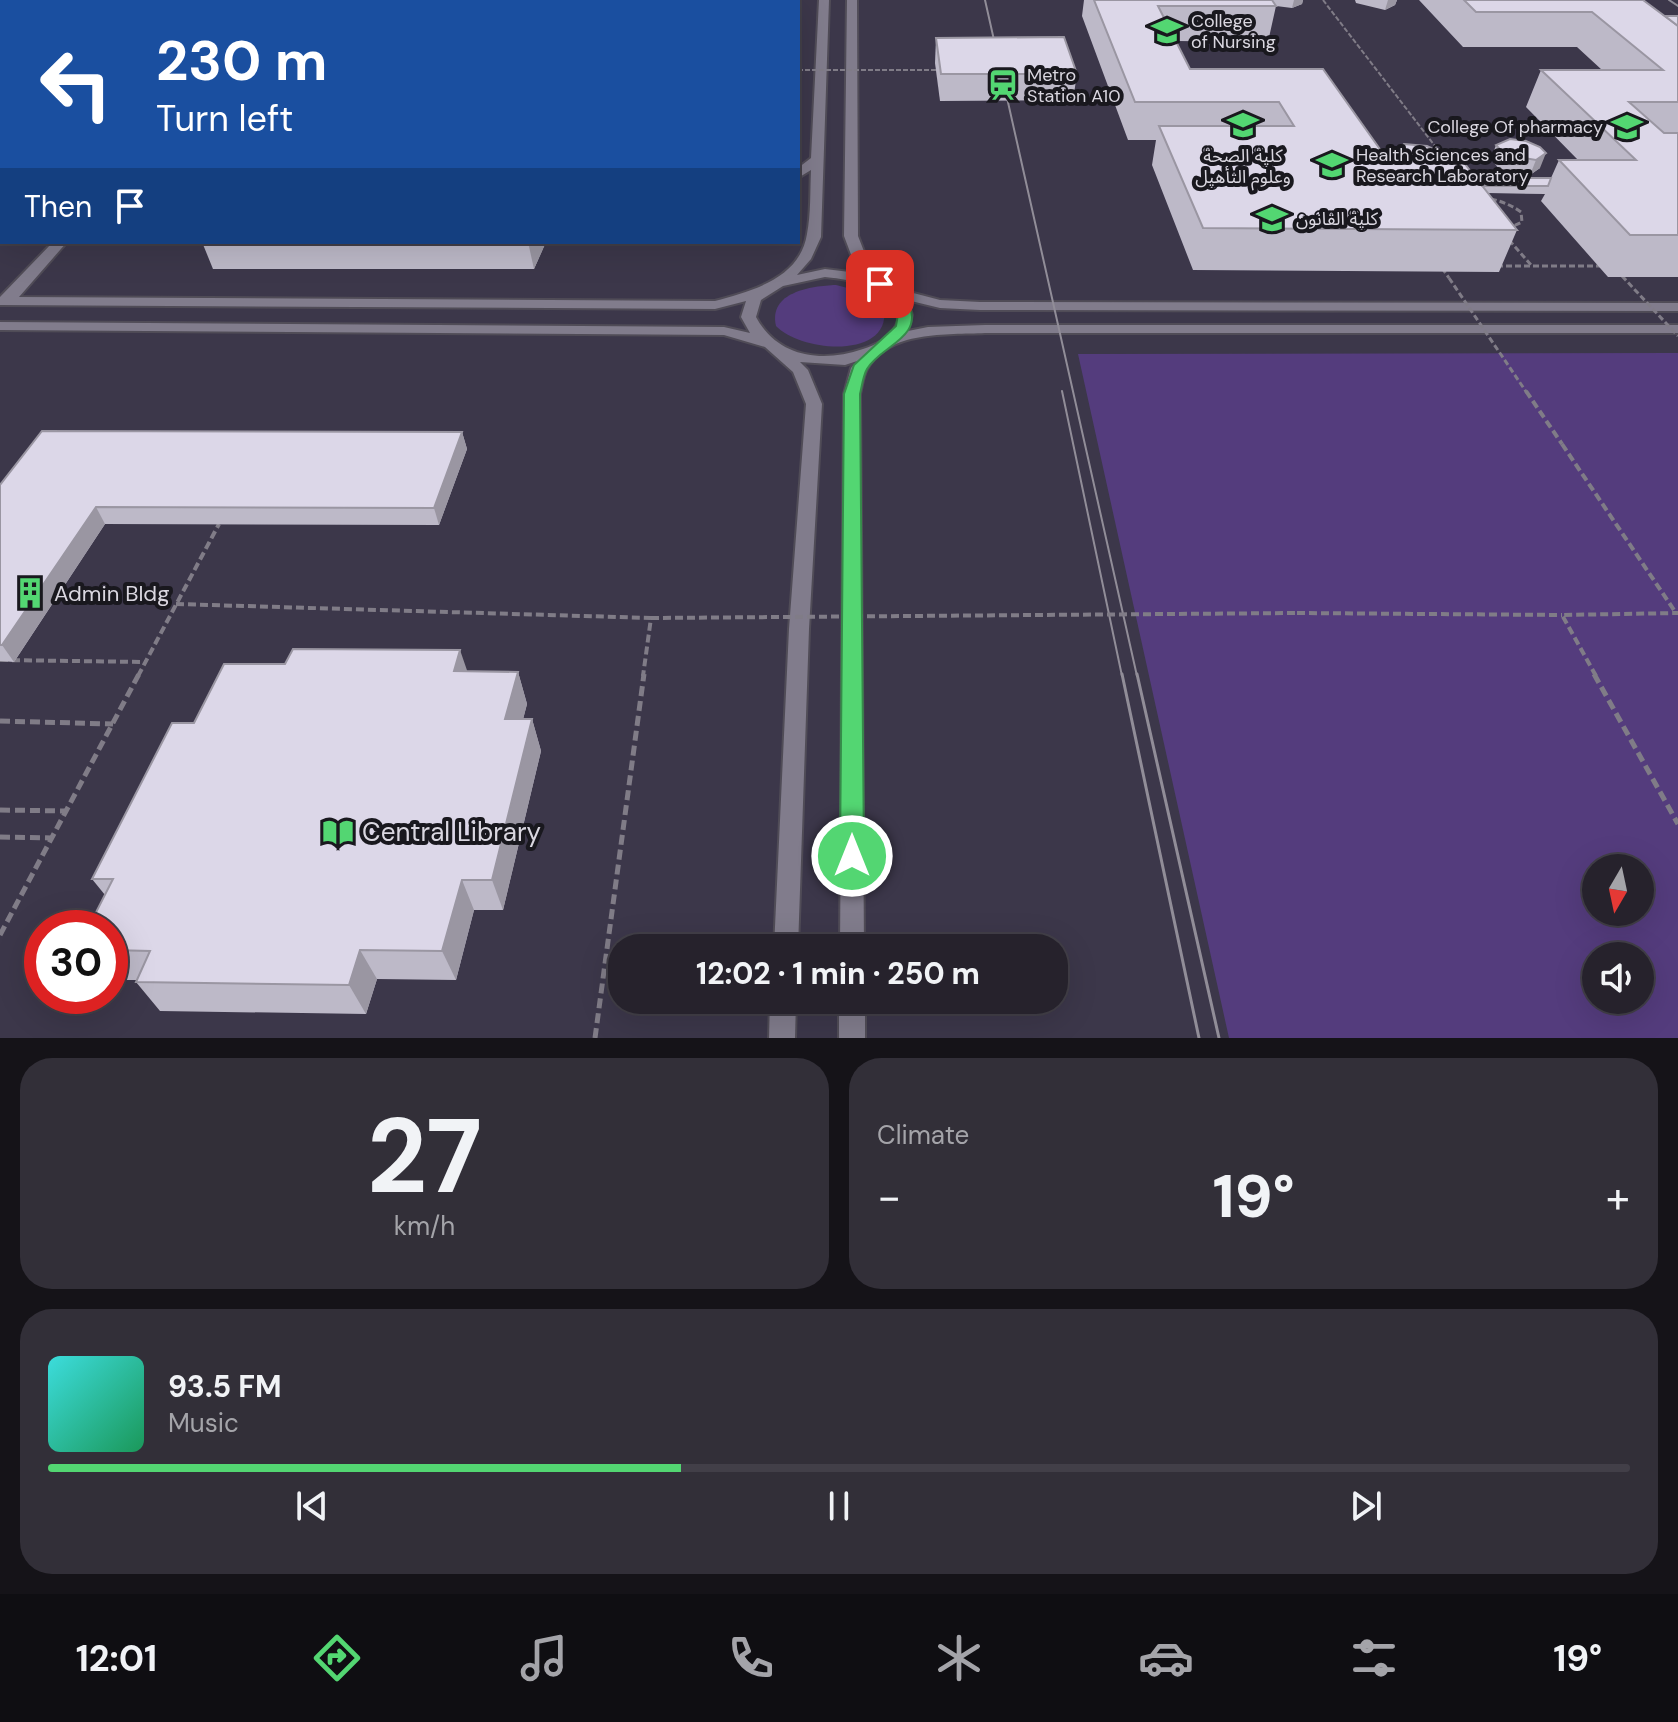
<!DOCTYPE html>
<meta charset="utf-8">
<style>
:root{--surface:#26222c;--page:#322f38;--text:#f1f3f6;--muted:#a4a4a9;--line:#423f48;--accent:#53d672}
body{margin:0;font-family:"DM Sans","Noto Sans Arabic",sans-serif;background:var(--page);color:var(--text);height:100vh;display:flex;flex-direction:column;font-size:30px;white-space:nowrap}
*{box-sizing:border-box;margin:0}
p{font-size:26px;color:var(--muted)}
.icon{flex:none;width:44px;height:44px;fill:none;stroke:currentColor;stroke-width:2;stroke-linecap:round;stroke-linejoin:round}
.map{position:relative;height:1038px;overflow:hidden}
.side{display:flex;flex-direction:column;gap:20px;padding:20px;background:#151318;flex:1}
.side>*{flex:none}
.guide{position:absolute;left:0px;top:0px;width:800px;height:244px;box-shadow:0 8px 32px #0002,0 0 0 2px var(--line);background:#1a4fa0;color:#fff;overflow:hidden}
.needle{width:52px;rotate:189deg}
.buttons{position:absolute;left:1582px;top:854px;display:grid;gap:16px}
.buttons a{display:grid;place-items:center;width:72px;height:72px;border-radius:50%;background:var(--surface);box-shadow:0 8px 32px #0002,0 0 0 2px var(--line);font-size:40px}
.speed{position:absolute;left:24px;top:910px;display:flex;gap:16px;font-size:40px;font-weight:700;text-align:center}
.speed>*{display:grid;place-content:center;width:104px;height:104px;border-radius:50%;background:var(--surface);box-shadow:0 8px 32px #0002,0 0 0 2px var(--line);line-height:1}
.speed .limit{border:12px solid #d22;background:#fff;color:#111}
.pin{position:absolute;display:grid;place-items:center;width:68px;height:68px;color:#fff;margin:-34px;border-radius:16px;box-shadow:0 4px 12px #0006}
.me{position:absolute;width:88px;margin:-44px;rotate:0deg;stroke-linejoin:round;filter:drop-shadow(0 0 6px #0008)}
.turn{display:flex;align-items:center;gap:28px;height:168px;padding:0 24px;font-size:36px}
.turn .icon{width:104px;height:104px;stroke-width:2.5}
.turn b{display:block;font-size:56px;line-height:68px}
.then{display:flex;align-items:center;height:76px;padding:0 24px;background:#0003;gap:16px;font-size:30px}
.big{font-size:60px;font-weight:800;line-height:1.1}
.side .widget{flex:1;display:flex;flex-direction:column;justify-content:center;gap:12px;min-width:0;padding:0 28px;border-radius:32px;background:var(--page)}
.side .dial{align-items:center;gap:0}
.dial b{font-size:104px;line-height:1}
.song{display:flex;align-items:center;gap:24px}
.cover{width:96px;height:96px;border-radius:12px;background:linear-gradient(135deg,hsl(180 70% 55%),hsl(150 70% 35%))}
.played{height:8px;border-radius:4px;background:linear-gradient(90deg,var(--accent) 40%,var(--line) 40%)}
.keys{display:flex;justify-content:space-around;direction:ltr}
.heat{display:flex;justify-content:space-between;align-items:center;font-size:44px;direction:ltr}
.side .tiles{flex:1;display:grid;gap:20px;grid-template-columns:1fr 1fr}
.widget:last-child{grid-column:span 2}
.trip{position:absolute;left:608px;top:934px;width:460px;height:80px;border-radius:32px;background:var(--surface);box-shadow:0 8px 32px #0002,0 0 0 2px var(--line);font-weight:800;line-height:80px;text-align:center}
.menu{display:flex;height:128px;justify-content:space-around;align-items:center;background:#0f0e12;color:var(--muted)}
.menu .icon{width:56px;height:56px}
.menu .selected{color:var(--accent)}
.menu b{font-size:36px;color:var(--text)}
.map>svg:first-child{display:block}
</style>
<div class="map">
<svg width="1678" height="1038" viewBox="0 0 1678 1038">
<rect width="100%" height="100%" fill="#322e3b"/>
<path fill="#3c374a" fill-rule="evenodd" d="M0,0H1678V1038H0ZM2,2H798V242H2ZM1596,868H1640V912H1596ZM42,928H110V996H42ZM622,948H1054V1000H622ZM1596,956H1640V1000H1596Z"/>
<g fill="#543c7d" fill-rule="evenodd">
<path d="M836,285L867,293L884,309C891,359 802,353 776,326C768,292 811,286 836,285Z"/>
<path d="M1678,353V1038H1229L1078,354ZM1596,868H1640V912H1596ZM1596,956H1640V1000H1596Z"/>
</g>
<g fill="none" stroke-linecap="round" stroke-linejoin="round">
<defs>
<g id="street">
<path d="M819,0H829L821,237L811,259L797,275L825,269L858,273L844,236L847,0H857L858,236L874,277L898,289L940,300L980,302L1678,303V311L980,310L940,308L907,300L912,315L908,331L928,327L985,325H1678V333H985C947,335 889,330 867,369C863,376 862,386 860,394L864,948H840L844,394L851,368L857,361L845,365L800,362L808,370L822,404L809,629L798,948H774L789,629L806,404L793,372L765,347L724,335L0,330V322L724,327L750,333L741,317L746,301L715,309L0,305V297L53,242H67L19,297L715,301C751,291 800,279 807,234C811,214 810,191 811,170L798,178V168L811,158ZM825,277C848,279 919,290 894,329C887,340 875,345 863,349C823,363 778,358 756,317L761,300L783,286Z"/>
<polygon points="770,1000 796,1000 795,1038 769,1038"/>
<rect x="839" y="1000" width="26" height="38"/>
</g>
</defs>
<use href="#street" stroke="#504c57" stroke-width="4"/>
<g stroke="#807c87" stroke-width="2" stroke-dasharray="5 2" stroke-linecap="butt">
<polyline points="1323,0 1448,163"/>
<polyline points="332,2 335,0"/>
</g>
<g stroke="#807c87" stroke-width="3" stroke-dasharray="6 3" stroke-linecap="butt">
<path d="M1464,197C1485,196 1504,200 1521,212L1522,222C1498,235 1470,228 1452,209V204Z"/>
<polyline points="1509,240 1532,266"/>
<polyline points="1497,266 1605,266"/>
<polyline points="1442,268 1449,278"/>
</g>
<g stroke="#807c87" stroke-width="4" stroke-dasharray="8 4" stroke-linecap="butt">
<polyline points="1562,444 1676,613"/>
<polyline points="176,604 651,618 643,676"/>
<polyline points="1297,613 1562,615"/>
<polyline points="0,660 146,662"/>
<polyline points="138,676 219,524"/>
<polyline points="1596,676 1562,615 1678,613"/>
</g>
<g stroke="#807c87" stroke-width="5" stroke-dasharray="10 5" stroke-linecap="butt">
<polyline points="1594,674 1678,824"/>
<polyline points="0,721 113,724"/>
<polyline points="0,810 67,811"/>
<polyline points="0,837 52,838"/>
<polyline points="0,935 139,674"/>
<polyline points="595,1038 644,674"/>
</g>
<use href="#street" fill="#817c8c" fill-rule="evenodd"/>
<g stroke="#918d98" stroke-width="2">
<polyline points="985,0 1137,676"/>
<polyline points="1669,0 1678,6"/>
<polyline points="1062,391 1122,676"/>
</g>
<g stroke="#918d98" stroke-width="3">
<polyline points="1122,674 1199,1038"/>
<polyline points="1137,674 1219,1038"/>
</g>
<polyline stroke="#807c87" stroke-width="2" stroke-dasharray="5 2" stroke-linecap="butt" points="798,70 937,70"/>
<g stroke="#807c87" stroke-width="3" stroke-dasharray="6 3" stroke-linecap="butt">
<polyline points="1622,276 1678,336"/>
<polyline points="1449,278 1527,393"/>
</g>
<g stroke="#807c87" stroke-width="4" stroke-dasharray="8 4" stroke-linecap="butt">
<polyline points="1526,391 1562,444"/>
<polyline points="651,618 1297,613"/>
</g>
</g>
<g fill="#bdb9c8">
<polygon points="1084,0 1303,0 1302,4 1292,8 1276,6 1268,42 1176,41 1190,69 1323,69 1387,159 1394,159 1396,152 1444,159 1475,178 1551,178 1559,160 1578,160 1526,107 1541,70 1602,70 1577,47 1463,47 1419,0 1643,0 1665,16 1678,16 1678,277 1608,277 1541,201 1545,194 1488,193 1517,230 1499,272 1193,270 1152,165 1156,140 1128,140 1082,16"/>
<polygon points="1355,0 1397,0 1395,5 1385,10 1356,3"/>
<polygon points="936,38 1077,74 1073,100 940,101 935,63"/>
<polygon points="1526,141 1540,168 1530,175 1499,169 1491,159 1496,145"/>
<polygon points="202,242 546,242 534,269 213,269"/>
<polygon points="462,432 467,449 439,525 105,524 14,662 0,661 0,485"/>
<polygon points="467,671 518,672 527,704 523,719 532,719 541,751 503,910 474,910 456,980 377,979 366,1014 160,1011 136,982 137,980 110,980 110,928 105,895 92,879 194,723"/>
</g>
<g fill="#9a96a2">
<polygon points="1294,0 1303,0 1302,4 1292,8"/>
<polygon points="1388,0 1397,0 1395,5 1385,10"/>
<polygon points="1546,153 1540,168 1530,175 1536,160"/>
<polygon points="528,242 546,242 534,269"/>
<polygon points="462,432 467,449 439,525 434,508"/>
<polygon points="96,507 105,524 14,662 2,645"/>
<polygon points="460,650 471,682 454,671"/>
<polygon points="518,672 527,704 515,751 505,719"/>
<polygon points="532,719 541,751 503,910 492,880"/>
<polygon points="462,880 474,910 456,980 442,951"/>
<polygon points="360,950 377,979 366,1014 349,985"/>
</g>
<g fill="#dcd7e8" stroke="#9a96a2" stroke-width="2">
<polygon points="453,0 693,0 693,2 452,2"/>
<polygon points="1094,0 1272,0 1276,6 1158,6 1190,69 1323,69 1387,159 1461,159 1517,230 1203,228 1159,126 1294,126 1279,102 1135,102"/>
<polygon points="1464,0 1643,0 1678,26 1678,102 1629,102 1664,133 1678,133 1678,235 1630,235 1559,160 1636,160 1541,70 1663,70 1592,12 1476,12"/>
<polygon points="1665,16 1678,16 1678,26"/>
<polygon points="1064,37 1077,74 941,74 936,38"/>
<polygon points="1510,139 1526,141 1540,147 1546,153 1536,160 1505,155 1496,145"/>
<polygon points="1404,144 1427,146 1444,154 1444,159 1403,159 1396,152"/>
<polygon points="1475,178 1551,178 1548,186 1482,186"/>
<polygon points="42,431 462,432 434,508 96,507 2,645 0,645 0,485"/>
<polygon points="293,649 460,650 454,671 518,672 505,719 532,719 492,880 462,880 442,951 360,950 349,985 136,982 150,951 110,950 110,928 88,928 113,879 92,879 172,723 194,723 224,664 285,664"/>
</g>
<path fill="#53d672" stroke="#368b4a" stroke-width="2" d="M880,280C891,284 905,294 909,304C924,338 880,346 867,369C863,376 862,386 860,394L864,856L861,863L852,866L844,863L840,856L844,394L854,365L896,326L898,314L894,303L873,284Z"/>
<defs>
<symbol id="university-bare" viewBox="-9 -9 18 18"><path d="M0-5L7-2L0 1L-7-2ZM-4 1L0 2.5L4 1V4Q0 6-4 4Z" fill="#53d672" stroke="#19181e" stroke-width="2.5" paint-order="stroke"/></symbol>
<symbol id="station-bare" viewBox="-9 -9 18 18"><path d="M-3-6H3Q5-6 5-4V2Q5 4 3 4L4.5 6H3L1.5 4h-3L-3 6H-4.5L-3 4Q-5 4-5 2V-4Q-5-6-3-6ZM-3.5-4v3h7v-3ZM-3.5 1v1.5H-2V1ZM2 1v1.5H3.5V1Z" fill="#53d672" stroke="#19181e" stroke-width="2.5" paint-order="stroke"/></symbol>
<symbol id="building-bare" viewBox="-9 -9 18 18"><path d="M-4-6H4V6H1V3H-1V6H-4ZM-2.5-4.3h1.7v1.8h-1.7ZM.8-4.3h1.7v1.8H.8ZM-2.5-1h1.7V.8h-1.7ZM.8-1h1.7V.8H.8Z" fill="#53d672" stroke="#19181e" stroke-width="2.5" paint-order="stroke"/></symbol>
<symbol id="library-bare" viewBox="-9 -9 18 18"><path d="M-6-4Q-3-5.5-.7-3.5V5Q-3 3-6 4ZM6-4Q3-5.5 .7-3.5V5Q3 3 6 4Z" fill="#53d672" stroke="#19181e" stroke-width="2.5" paint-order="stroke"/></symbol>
</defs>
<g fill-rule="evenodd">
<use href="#university-bare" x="1145" y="9" width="44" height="44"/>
<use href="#station-bare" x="981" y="63" width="44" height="44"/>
<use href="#university-bare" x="1221" y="103" width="44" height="44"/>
<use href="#university-bare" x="1605" y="105" width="44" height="44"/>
<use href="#university-bare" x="1310" y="143" width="44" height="44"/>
<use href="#university-bare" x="1250" y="197" width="44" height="44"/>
<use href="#building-bare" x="8" y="571" width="44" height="44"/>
<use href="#library-bare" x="316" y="810" width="44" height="44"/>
</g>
<g text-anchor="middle" stroke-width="8" stroke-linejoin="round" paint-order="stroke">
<g font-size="18" fill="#dad7e0" stroke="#19181e" text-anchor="start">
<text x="1191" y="27">College<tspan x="1191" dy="21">of Nursing</tspan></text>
<text x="1027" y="81">Metro<tspan x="1027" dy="21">Station A10</tspan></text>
<text x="1603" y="133" text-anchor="end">College Of pharmacy</text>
<text x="1356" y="161">Health Sciences and<tspan x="1356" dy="21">Research Laboratory</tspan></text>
<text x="1243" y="162" text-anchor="middle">كلية الصحة<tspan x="1243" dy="21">وعلوم التأهيل</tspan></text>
<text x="1296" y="225">كلية القانون</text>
</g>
<g font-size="22" fill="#dad7e0" stroke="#19181e" text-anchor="start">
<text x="54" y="601">Admin Bldg</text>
</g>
<g font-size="26" fill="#dad7e0" stroke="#19181e" text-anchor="start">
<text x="362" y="841">Central Library</text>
</g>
</g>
</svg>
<div class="buttons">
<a><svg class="needle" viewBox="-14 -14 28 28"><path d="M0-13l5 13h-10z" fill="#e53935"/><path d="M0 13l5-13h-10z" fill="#a4a4a9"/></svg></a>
<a><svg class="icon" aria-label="sound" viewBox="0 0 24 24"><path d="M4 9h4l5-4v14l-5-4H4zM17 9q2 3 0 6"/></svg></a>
</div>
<div class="speed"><div class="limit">30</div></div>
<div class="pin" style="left:880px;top:284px;background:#d93025"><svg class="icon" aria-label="arrive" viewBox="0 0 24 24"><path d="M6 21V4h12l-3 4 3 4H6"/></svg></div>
<svg class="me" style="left:852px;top:856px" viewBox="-20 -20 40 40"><circle r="17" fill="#53d672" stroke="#fff" stroke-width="3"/><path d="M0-11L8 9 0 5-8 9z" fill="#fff"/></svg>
<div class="trip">12:02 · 1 min · 250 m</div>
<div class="guide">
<div class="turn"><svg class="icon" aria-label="left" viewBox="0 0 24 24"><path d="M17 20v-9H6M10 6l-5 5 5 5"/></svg><div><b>230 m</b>Turn left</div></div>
<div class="then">Then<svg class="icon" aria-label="arrive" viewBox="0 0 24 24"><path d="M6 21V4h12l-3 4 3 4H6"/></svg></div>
</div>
</div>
<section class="side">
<div class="tiles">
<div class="widget dial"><b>27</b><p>km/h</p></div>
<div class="widget"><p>Climate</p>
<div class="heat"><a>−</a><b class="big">19°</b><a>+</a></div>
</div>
<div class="widget">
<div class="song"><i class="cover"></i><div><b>93.5 FM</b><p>Music</p></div></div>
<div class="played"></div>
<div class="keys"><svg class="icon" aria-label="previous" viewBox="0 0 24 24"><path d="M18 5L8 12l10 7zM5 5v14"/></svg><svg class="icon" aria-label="pause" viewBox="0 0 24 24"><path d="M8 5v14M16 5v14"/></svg><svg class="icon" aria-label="next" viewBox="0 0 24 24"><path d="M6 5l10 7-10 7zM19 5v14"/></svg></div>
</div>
</div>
</section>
<nav class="menu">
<b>12:01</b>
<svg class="icon selected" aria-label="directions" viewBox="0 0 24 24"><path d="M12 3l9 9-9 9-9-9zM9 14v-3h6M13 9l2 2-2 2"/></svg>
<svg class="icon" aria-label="music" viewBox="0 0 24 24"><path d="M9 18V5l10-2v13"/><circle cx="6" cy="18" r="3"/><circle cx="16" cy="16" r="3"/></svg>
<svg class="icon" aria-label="phone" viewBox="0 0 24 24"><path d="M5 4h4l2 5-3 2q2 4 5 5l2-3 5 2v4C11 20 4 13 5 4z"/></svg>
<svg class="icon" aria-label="climate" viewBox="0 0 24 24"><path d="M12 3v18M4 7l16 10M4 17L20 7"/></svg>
<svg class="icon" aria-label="car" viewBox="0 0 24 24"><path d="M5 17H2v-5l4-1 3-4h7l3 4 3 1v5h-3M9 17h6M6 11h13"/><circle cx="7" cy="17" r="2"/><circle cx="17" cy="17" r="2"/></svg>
<svg class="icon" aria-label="filters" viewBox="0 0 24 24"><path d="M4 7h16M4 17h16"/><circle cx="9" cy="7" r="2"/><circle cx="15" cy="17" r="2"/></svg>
<b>19°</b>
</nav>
